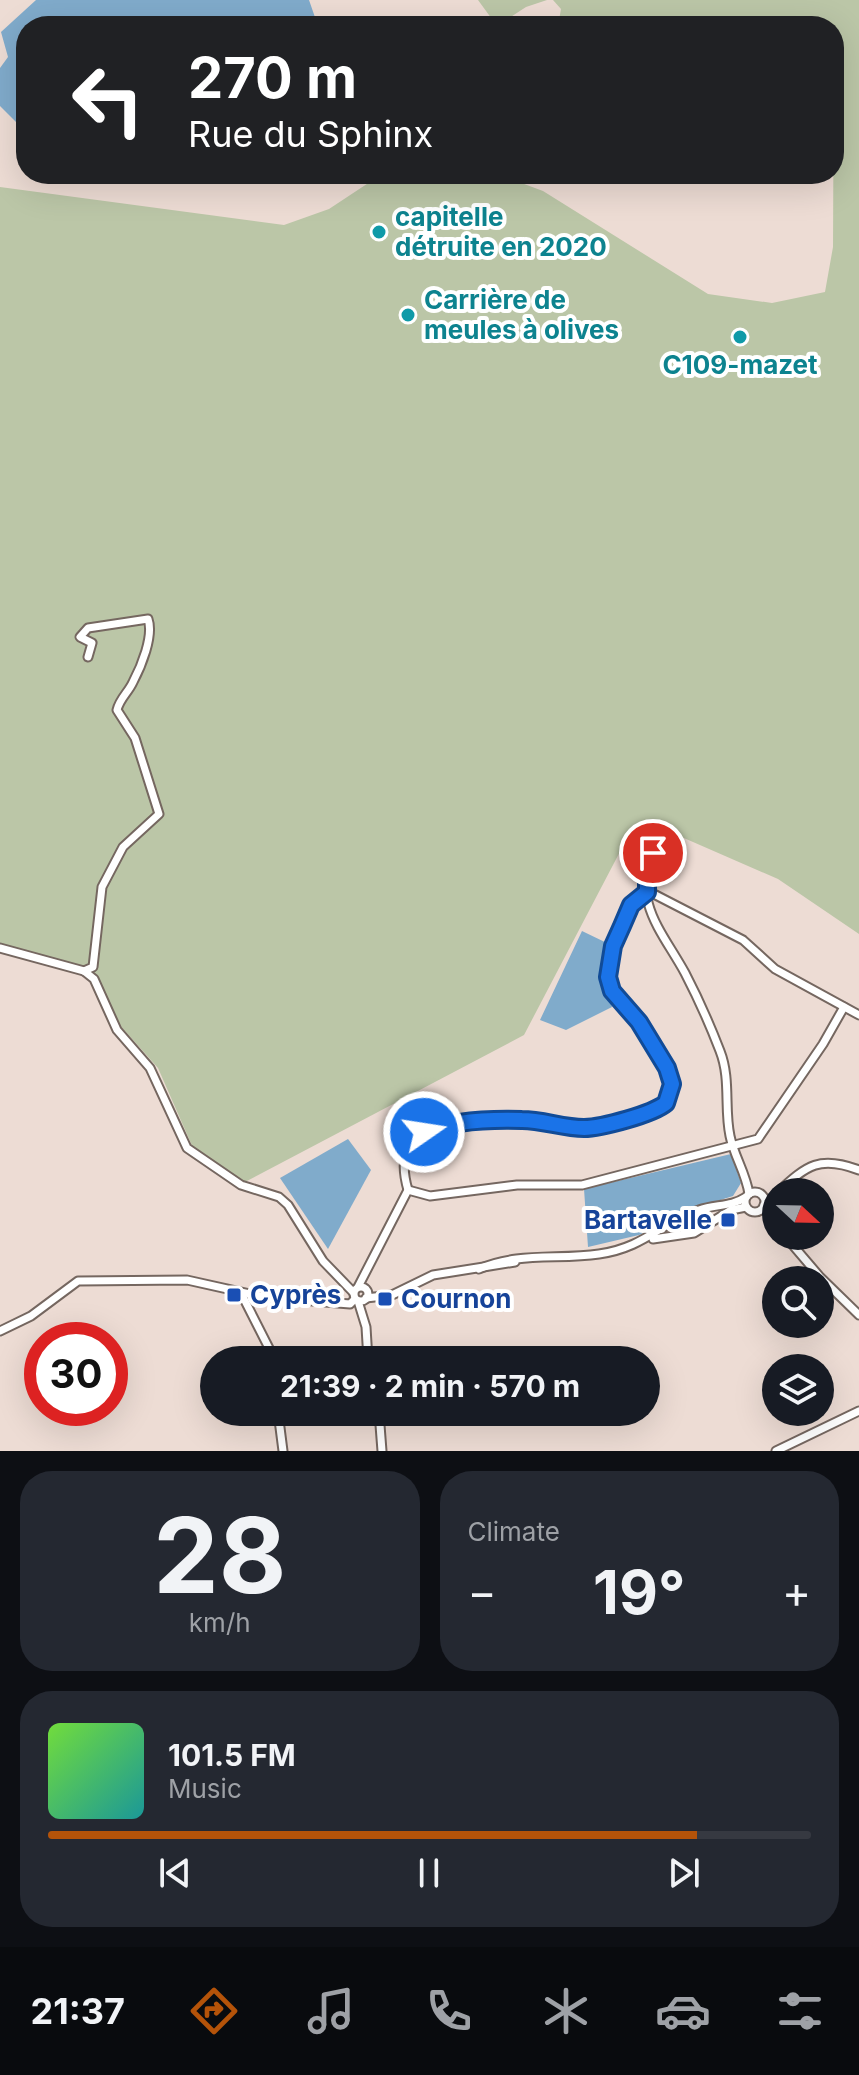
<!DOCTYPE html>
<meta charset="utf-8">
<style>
:root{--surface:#171b24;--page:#242831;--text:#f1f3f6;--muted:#9ea1a6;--line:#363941;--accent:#b45309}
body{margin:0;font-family:Inter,sans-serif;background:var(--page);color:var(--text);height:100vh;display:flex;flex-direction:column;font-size:30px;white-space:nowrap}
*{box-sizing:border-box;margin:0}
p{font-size:26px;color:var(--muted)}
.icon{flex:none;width:44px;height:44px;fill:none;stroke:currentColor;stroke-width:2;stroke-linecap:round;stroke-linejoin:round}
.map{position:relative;height:1451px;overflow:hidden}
.side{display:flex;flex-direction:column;gap:20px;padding:20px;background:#0d0f14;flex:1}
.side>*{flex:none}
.top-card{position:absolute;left:16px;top:16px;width:828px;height:168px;border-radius:32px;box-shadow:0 8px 32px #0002;background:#202124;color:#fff;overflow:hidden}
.needle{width:52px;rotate:112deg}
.tools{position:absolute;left:762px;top:1178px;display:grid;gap:16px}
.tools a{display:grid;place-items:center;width:72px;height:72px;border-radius:50%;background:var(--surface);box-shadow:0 8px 32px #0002;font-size:40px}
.speed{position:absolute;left:24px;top:1322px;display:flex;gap:16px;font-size:40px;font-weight:700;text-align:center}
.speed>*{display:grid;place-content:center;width:104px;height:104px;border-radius:50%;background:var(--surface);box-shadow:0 8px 32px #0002;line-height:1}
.speed .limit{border:12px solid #d22;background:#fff;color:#111}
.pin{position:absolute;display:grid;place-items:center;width:68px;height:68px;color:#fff;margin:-34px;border:4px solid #fff;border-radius:50%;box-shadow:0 2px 8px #0007}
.me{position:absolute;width:88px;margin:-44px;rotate:77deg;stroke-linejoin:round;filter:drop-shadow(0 0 6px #0008)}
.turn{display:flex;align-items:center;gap:28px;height:168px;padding:0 40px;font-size:36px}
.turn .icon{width:104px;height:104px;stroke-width:2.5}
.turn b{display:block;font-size:56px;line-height:68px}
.big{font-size:60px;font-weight:700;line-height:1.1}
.side .card{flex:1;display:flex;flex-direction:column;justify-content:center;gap:12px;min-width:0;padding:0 28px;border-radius:32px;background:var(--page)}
.side .dial{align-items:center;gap:0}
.dial b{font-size:104px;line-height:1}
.song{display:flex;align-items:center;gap:24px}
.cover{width:96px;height:96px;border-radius:12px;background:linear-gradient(135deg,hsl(100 70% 55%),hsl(180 70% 35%))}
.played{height:8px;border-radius:4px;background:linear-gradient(90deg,var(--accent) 85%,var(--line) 85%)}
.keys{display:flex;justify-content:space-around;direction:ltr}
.heat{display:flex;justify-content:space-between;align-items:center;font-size:44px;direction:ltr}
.side .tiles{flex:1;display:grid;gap:20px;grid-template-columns:1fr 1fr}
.card:last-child{grid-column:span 2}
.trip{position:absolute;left:200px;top:1346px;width:460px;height:80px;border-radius:40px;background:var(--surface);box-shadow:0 8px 32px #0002;font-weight:700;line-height:80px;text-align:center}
.menu{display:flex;height:128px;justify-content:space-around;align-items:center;background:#090b0e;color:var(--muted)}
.menu .icon{width:56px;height:56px}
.menu .on{color:var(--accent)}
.menu b{font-size:36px;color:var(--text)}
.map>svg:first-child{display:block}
</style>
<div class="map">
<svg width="859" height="1451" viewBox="0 0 859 1451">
<rect width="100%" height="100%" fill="#eddcd4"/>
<g fill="#bbc6a7">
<polygon points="478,0 547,0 526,7 497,26"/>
<polygon points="553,0 859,0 859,934 778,879 677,835 624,844 524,1035 245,1182 193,1148 158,1068 116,1021 97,979 74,964 0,949 0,187 284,225 329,209 382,174 497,174 543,191 708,294 772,303 825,292 833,247 834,26 558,26 561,9"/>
</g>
<g fill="#80abcb">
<polygon points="36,0 309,0 318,26 26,26 26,127 21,127 0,106 0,68 8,57 1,32"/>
<polygon points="582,931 611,945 603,976 612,1007 566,1030 540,1020"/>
<polygon points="348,1139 371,1170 328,1249 280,1178"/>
<polygon points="731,1154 741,1183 733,1196 689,1210 639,1235 588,1247 584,1189"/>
</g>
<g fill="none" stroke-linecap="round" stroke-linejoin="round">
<defs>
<g id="minor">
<path d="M655,850C630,900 662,931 685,973C698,998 710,1025 720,1051C731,1079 724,1108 730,1136C734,1156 746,1173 749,1194"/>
<polyline points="646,890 743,940 775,969 859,1015"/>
<polyline points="0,948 84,971 94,979 117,1030 150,1068 187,1148 241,1185 279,1197 288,1205 323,1261 353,1292"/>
<path d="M84,971L93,967L102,887L123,847L159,814L135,738L117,710C120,698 128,693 133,682C141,667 154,636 148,619L88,628L80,637L92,643L88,657"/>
<path d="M408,1190C391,1132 433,1125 479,1121C496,1120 513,1118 529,1120C547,1122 566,1128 584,1128C601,1128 653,1114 666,1103L672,1084L667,1068L639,1022L612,991L608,977L613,946L631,905L647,892"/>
<path d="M778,1192C807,1165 820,1155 859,1170"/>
<circle cx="755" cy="1202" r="10"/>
<polyline points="764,1205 776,1225"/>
<polyline points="785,1236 820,1277 859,1315"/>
<polyline points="653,1239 694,1233 731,1210 746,1207"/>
<path d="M479,1269C517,1252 558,1260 599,1254C644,1248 662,1222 699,1210C715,1204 731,1207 746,1197"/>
<circle cx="361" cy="1294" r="7"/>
<polyline points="358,1287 408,1190 430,1196 517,1185 582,1185 758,1139 823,1044 844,1007"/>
<polyline points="241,1293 275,1360"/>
<polyline points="366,1298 392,1295 433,1275 515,1262"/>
<polyline points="358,1301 366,1327 368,1360"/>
<polyline points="0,1331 31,1316 78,1281 187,1280 263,1297 350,1304 355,1299"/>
<polyline points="278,1412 283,1451"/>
<polyline points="379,1412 382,1451"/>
<polyline points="776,1451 859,1411"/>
</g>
</defs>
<use href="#minor" stroke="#756760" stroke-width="11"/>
<use href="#minor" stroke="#fff" stroke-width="7"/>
</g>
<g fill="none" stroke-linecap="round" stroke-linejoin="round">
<defs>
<path id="route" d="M424,1132C454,1120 490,1119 522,1120C543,1120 563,1128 584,1128C601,1128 653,1114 666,1103L672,1084L667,1068L639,1022L612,991L608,977L613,946L622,926L631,905L647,892V867L653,853"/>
</defs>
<use href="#route" stroke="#114b97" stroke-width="20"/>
<use href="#route" stroke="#1a73e8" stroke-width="14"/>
</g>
<g fill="#0f9aa8" stroke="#fff" stroke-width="3">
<circle cx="379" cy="232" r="8"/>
<circle cx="408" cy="315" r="8"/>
<circle cx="740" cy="337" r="8"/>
</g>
<g fill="#1a4fb4" stroke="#fff" stroke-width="3">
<rect x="720" y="1212" width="16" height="16" rx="4"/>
<rect x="226" y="1287" width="16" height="16" rx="4"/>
<rect x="377" y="1291" width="16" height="16" rx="4"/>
</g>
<g text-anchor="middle" stroke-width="8" stroke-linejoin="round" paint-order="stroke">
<g font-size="26" font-weight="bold" fill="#0d838f" stroke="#fff" text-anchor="start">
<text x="395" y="226">capitelle<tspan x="395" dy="30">détruite en 2020</tspan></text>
<text x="424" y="309">Carrière de<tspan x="424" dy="30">meules à olives</tspan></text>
<text x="740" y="374" text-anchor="middle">C109-mazet</text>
</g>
<g font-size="26" font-weight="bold" fill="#164399" stroke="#fff" text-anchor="start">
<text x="712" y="1229" text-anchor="end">Bartavelle</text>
<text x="250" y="1304">Cyprès</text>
<text x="401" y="1308">Cournon</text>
</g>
</g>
</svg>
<div class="tools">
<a><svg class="needle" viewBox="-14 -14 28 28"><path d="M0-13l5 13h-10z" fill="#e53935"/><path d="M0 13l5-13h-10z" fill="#9ea1a6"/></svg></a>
<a><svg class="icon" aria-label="search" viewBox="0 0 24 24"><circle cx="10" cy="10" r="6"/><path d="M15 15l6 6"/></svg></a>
<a><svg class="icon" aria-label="layers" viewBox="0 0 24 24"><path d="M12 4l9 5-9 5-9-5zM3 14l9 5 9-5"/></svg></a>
</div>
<div class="speed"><div class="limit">30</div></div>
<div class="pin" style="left:653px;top:853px;background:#d93025"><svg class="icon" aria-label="arrive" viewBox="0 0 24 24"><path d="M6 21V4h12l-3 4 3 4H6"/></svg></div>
<svg class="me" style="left:424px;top:1132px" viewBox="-20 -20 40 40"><circle r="17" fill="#1a73e8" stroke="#fff" stroke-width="3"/><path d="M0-11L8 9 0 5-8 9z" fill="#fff"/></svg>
<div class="trip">21:39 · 2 min · 570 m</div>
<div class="top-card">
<div class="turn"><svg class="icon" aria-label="left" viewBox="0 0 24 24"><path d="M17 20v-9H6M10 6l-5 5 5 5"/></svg><div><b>270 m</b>Rue du Sphinx</div></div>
</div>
</div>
<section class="side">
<div class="tiles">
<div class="card dial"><b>28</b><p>km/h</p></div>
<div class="card"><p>Climate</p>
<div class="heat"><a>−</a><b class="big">19°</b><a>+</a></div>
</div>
<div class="card">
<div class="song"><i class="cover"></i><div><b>101.5 FM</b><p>Music</p></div></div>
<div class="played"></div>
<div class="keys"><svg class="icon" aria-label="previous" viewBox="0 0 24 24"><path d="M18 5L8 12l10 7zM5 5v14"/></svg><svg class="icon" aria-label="pause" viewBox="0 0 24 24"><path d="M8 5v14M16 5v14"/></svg><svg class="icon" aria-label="next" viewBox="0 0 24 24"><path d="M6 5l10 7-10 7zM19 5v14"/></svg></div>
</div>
</div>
</section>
<nav class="menu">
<b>21:37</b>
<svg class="icon on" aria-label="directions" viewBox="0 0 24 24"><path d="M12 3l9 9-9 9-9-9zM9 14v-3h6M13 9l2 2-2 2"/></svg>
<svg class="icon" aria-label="music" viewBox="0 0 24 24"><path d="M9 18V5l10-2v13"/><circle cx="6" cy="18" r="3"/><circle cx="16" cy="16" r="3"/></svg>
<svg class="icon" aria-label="phone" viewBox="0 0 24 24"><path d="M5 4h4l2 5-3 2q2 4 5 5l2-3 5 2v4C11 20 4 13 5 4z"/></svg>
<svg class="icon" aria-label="climate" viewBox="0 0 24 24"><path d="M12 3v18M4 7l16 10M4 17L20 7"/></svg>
<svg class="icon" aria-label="car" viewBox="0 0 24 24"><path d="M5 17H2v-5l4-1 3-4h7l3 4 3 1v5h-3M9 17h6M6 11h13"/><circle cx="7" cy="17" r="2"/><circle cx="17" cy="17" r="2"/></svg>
<svg class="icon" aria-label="filters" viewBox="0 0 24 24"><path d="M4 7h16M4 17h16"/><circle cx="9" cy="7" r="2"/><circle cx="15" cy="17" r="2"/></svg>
</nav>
